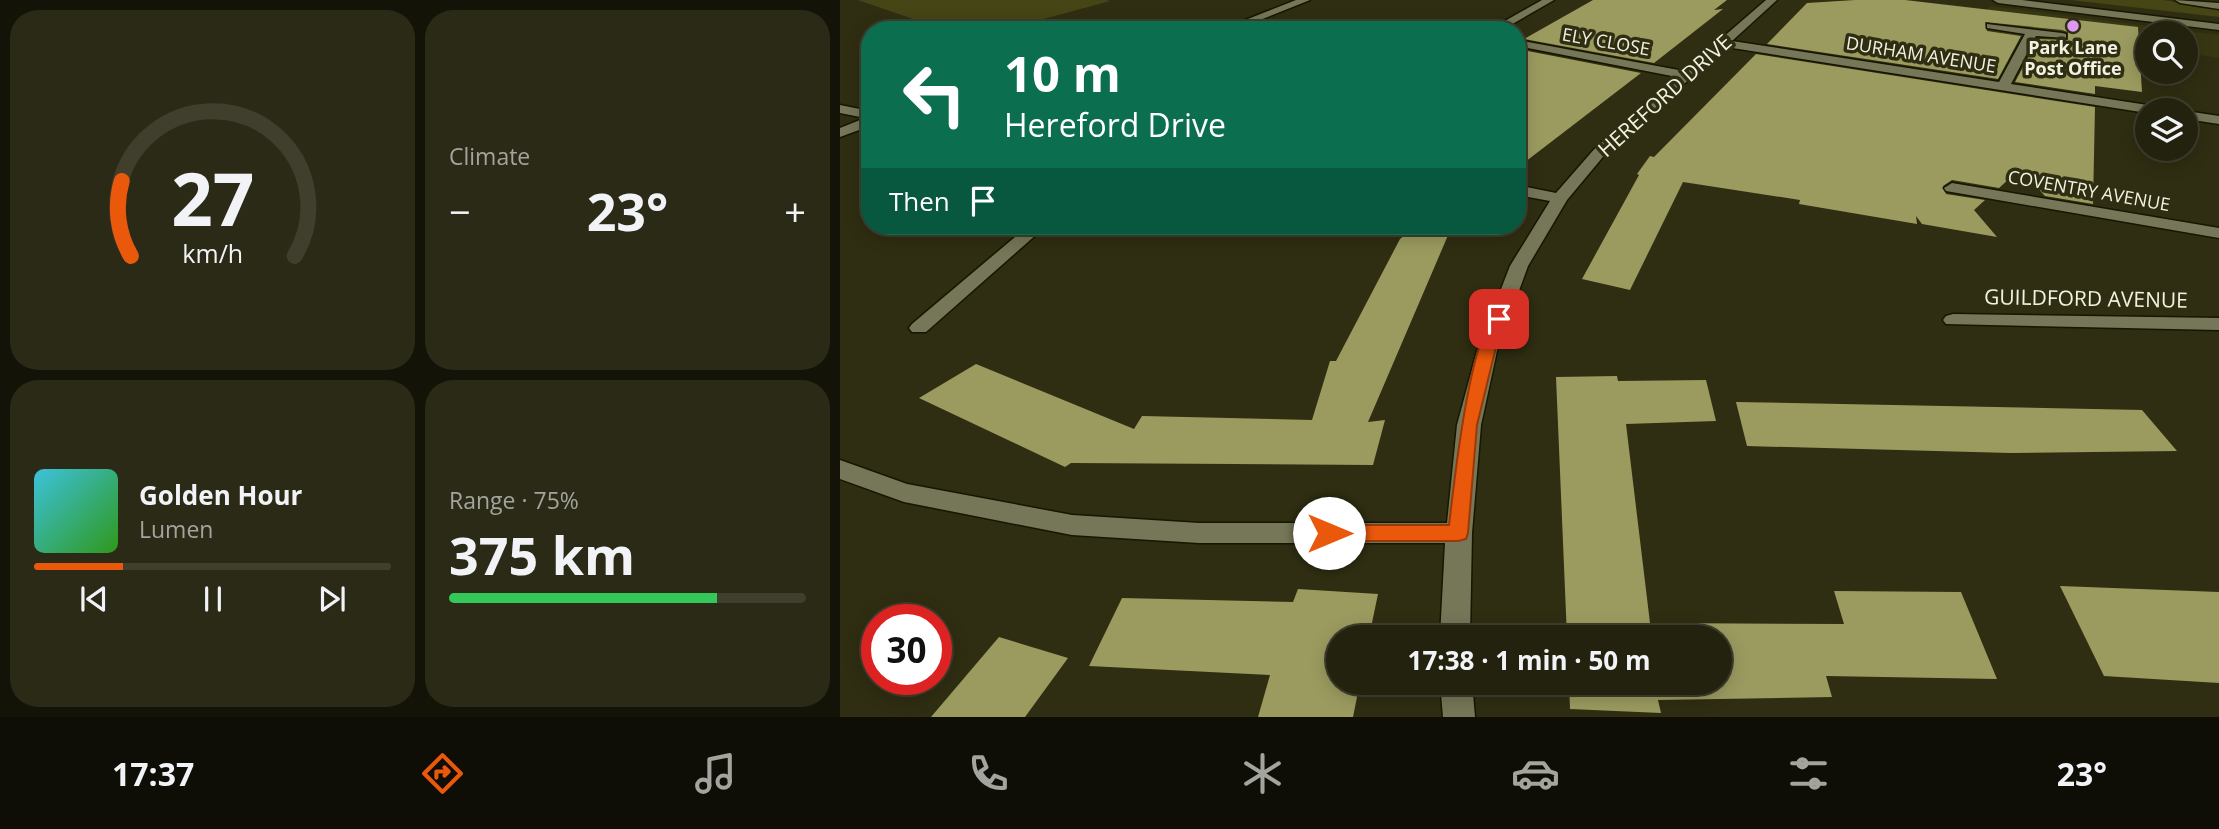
<!DOCTYPE html>
<meta charset="utf-8">
<style>
:root{--surface:#23220e;--page:#2b2a17;--text:#f1f3f6;--muted:#a3a49e;--line:#403f2e;--accent:#ea580c}
body{margin:0;font-family:"Open Sans",sans-serif;background:var(--page);color:var(--text);height:100vh;display:flex;flex-direction:column;font-size:26px;white-space:nowrap}
*{box-sizing:border-box;margin:0}
p{font-size:23px;color:var(--muted)}
.icon{flex:none;width:38px;height:38px;fill:none;stroke:currentColor;stroke-width:2;stroke-linecap:round;stroke-linejoin:round}
.map{position:relative;flex:1;overflow:hidden}
.details{display:flex;flex-direction:column;gap:10px;padding:10px;background:#131308;width:840px}
.details>*{flex:none}
.banner{position:absolute;left:21px;top:21px;width:665px;height:214px;border-radius:28px;box-shadow:0 4px 18px #0003,0 0 0 2px var(--line);background:#0b6e4f;color:#fff;overflow:hidden}
.tools{position:absolute;left:1295px;top:21px;display:grid;gap:14px}
.tools a{display:grid;place-items:center;width:63px;height:63px;border-radius:50%;background:var(--surface);box-shadow:0 4px 18px #0003,0 0 0 2px var(--line);font-size:35px}
.speed{position:absolute;left:21px;top:604px;display:flex;gap:14px;font-size:35px;font-weight:700;text-align:center}
.speed>*{display:grid;place-content:center;width:91px;height:91px;border-radius:50%;background:var(--surface);box-shadow:0 4px 18px #0003,0 0 0 2px var(--line);line-height:1}
.speed .limit{border:10px solid #d22;background:#fff;color:#111}
.pin{position:absolute;display:grid;place-items:center;width:60px;height:60px;color:#fff;margin:-30px;border-radius:14px;box-shadow:0 4px 10px #0006}
.me{position:absolute;width:77px;margin:-38px;rotate:90deg;stroke-linejoin:round;filter:drop-shadow(0 0 5px #0008)}
.turn{display:flex;align-items:center;gap:24px;height:147px;padding:0 28px;font-size:32px}
.turn .icon{width:91px;height:91px;stroke-width:2.5}
.turn b{display:block;font-size:49px;line-height:60px}
.then{display:flex;align-items:center;height:66px;padding:0 28px;background:#0003;gap:14px;font-size:26px}
.big{font-size:52px;font-weight:700;line-height:1.1}
.details .tile{flex:1;display:flex;flex-direction:column;justify-content:center;gap:10px;min-width:0;padding:0 24px;border-radius:28px;background:var(--page)}
.details .dial{align-items:center;gap:0}
.dial svg{height:182px;overflow:visible;fill:none;stroke:var(--line);stroke-width:7;stroke-linecap:round;text-anchor:middle}
.dial text{fill:var(--text);stroke:none}
.song{display:flex;align-items:center;gap:21px}
.cover{width:84px;height:84px;border-radius:10px;background:linear-gradient(135deg,hsl(190 70% 55%),hsl(110 70% 35%))}
.played{height:7px;border-radius:4px;background:linear-gradient(90deg,var(--accent) 25%,var(--line) 25%)}
.keys{display:flex;justify-content:space-around;direction:ltr}
.heat{display:flex;justify-content:space-between;align-items:center;font-size:38px;direction:ltr}
.charge{height:10px;border-radius:5px;background:linear-gradient(90deg,#34c759 75%,var(--line) 0)}
.details .tiles{flex:1;display:grid;gap:10px;grid-template-columns:repeat(2,1fr)}
.trip{position:absolute;left:486px;top:625px;width:406px;height:70px;border-radius:35px;background:var(--surface);box-shadow:0 4px 18px #0003,0 0 0 2px var(--line);font-weight:700;line-height:70px;text-align:center}
.tabs{display:flex;height:112px;justify-content:space-around;align-items:center;background:#0e0e06;color:var(--muted)}
.tabs .icon{width:49px;height:49px}
.tabs .current{color:var(--accent)}
.tabs b{font-size:32px;color:var(--text)}
main{display:flex;flex:1;min-height:0}
.map>svg:first-child{display:block}
</style>
<main>
<section class="details">
<div class="tiles">
<div class="tile dial"><svg viewBox="0 0 100 80">
<path d="M14 69A42 42 0 1 1 86 69"/>
<path d="M14 69A42 42 0 0 1 10 36" stroke="#ea580c"/>
<text x="50" y="56" font-size="32" font-weight="700">27</text>
<text x="50" y="72" font-size="11">km/h</text>
</svg></div>
<div class="tile"><p>Climate</p>
<div class="heat"><a>−</a><b class="big">23°</b><a>+</a></div>
</div>
<div class="tile">
<div class="song"><i class="cover"></i><div><b>Golden Hour</b><p>Lumen</p></div></div>
<div class="played"></div>
<div class="keys"><svg class="icon" aria-label="previous" viewBox="0 0 24 24"><path d="M18 5L8 12l10 7zM5 5v14"/></svg><svg class="icon" aria-label="pause" viewBox="0 0 24 24"><path d="M8 5v14M16 5v14"/></svg><svg class="icon" aria-label="next" viewBox="0 0 24 24"><path d="M6 5l10 7-10 7zM19 5v14"/></svg></div>
</div>
<div class="tile"><p>Range · 75%</p><b class="big">375 km</b><div class="charge"></div></div>
</div>
</section>
<div class="map">
<svg width="1379" height="717" viewBox="0 0 1379 717">
<rect width="100%" height="100%" fill="#2f2e12"/>
<polygon fill="#383713" points="1150,6 1379,35 1379,58 1346,53 1346,33 1307,33 1307,48 1233,38 1231,42 1139,31 1140,21"/>
<g fill="#464516">
<polygon points="18,0 266,0 270,1 163,30 105,30"/>
<polygon points="1230,0 1323,0 1379,8 1379,17"/>
</g>
<g fill="#9b9b60">
<polygon points="753,0 887,0 874,10 883,9 814,63 684,39"/>
<polygon points="1015,0 1065,0 1298,27 1302,92 1255,86 1255,94 1175,82 1198,39 1228,40 1228,32 1222,30 1145,22 1147,31 1181,36 1158,79 927,44 967,3"/>
<polygon points="677,49 801,73 677,168"/>
<polygon points="916,54 1255,107 1253,204 1205,196 1180,169 1159,188 1112,180 1103,186 1106,194 1145,200 1134,210 1157,237 1082,224 1076,216 1077,224 959,204 960,200 843,182 790,290 742,279 799,175 797,174 810,156 814,157"/>
<polygon points="577,226 612,226 528,422 545,420 533,465 231,463 225,467 79,398 136,364 294,429 302,416 472,420 490,361 496,361 560,239"/>
<polygon points="777,376 778,381 866,380 876,421 786,424 810,623 1004,624 994,591 1121,592 1157,679 986,676 992,697 818,700 821,713 730,709 729,682 880,682 880,637 727,637 716,377"/>
<polygon points="896,402 1302,410 1337,451 1170,453 907,446"/>
<polygon points="1220,586 1379,592 1379,683 1264,676"/>
<polygon points="458,589 538,594 529,637 499,637 499,682 520,682 513,717 418,717 430,675 249,666 282,598 453,602"/>
<polygon points="159,637 228,658 185,717 91,717"/>
</g>
<g fill="none" stroke-linecap="round" stroke-linejoin="round">
<defs>
<g id="minor">
<polygon points="456,0 470,0 395,30 380,30"/>
<polygon points="702,0 714,0 662,30 649,30"/>
<polygon points="926,0 937,0 892,41 1159,82 1185,34 1147,28 1147,24 1222,33 1226,34 1226,38 1196,36 1171,84 1314,106 1321,110 1307,110 1307,113 886,47 767,152 727,200 688,266 657,351 641,425 632,533 630,637 600,637 605,543 359,543 232,535 64,502 0,479 0,460 67,484 232,515 359,523 607,523 617,425 637,351 670,266 710,201 677,195 677,185 716,193 757,146 837,77 677,46 677,40 844,71"/>
<polygon points="1153,0 1182,0 1379,24 1379,30 1158,3"/>
<polygon points="1335,0 1379,3 1379,9 1340,3"/>
<polygon points="0,105 30,111 30,126 0,137 0,128 25,118 0,113"/>
<polygon points="1346,111 1379,116 1379,124 1346,119"/>
<polygon points="1112,183 1379,228 1379,238 1106,191 1104,188"/>
<polygon points="188,226 206,226 86,332 72,332 69,328 72,324"/>
<polygon points="1113,314 1379,318 1379,330 1106,324 1103,320 1106,316"/>
<polygon points="600,682 632,682 635,717 603,717"/>
</g>
</defs>
<use href="#minor" stroke="#171600" stroke-width="3"/>
<use href="#minor" fill="#767758" fill-rule="evenodd"/>
</g>
<path fill="#ea580c" stroke="#983908" stroke-width="2" d="M659,315L667,319L655,351L637,425L628,533L626,539L618,541H489L482,539L479,533L482,528L489,525H609C613,494 630,322 659,315Z"/>
<circle fill="#de98f3" stroke="#2f2e12" stroke-width="2.5" cx="1233" cy="26" r="7"/>
<g text-anchor="middle" stroke-width="7" stroke-linejoin="round" paint-order="stroke">
<g font-size="18" fill="#f1f2e1" stroke="#2f2e12">
<text transform="translate(766 42) rotate(10)" y="6">ELY CLOSE</text>
<text transform="translate(1081 55) rotate(9)" y="6">DURHAM AVENUE</text>
<text transform="translate(1249 191) rotate(10)" y="6">COVENTRY AVENUE</text>
</g>
<g font-size="18" font-weight="bold" fill="#f1f2e1" stroke="#2f2e12">
<text x="1233" y="54">Park Lane<tspan x="1233" dy="21">Post Office</tspan></text>
</g>
<g font-size="21" fill="#f1f2e1" stroke="#2f2e12">
<text transform="translate(825 96) rotate(-42)" y="7">HEREFORD DRIVE</text>
<text transform="translate(1246 299) rotate(1)" y="7">GUILDFORD AVENUE</text>
</g>
</g>
</svg>
<div class="tools">
<a><svg class="icon" aria-label="search" viewBox="0 0 24 24"><circle cx="10" cy="10" r="6"/><path d="M15 15l6 6"/></svg></a>
<a><svg class="icon" aria-label="layers" viewBox="0 0 24 24"><path d="M12 4l9 5-9 5-9-5zM3 14l9 5 9-5"/></svg></a>
</div>
<div class="speed"><div class="limit">30</div></div>
<div class="pin" style="left:659px;top:319px;background:#d93025"><svg class="icon" aria-label="arrive" viewBox="0 0 24 24"><path d="M6 21V4h12l-3 4 3 4H6"/></svg></div>
<svg class="me" style="left:489px;top:533px" viewBox="-20 -20 40 40"><circle r="19" fill="#fff"/><path d="M0-13L10 11 0 6-10 11z" fill="#ea580c"/></svg>
<div class="trip">17:38 · 1 min · 50 m</div>
<div class="banner">
<div class="turn"><svg class="icon" aria-label="left" viewBox="0 0 24 24"><path d="M17 20v-9H6M10 6l-5 5 5 5"/></svg><div><b>10 m</b>Hereford Drive</div></div>
<div class="then">Then<svg class="icon" aria-label="arrive" viewBox="0 0 24 24"><path d="M6 21V4h12l-3 4 3 4H6"/></svg></div>
</div>
</div>
</main>
<nav class="tabs">
<b>17:37</b>
<svg class="icon current" aria-label="directions" viewBox="0 0 24 24"><path d="M12 3l9 9-9 9-9-9zM9 14v-3h6M13 9l2 2-2 2"/></svg>
<svg class="icon" aria-label="music" viewBox="0 0 24 24"><path d="M9 18V5l10-2v13"/><circle cx="6" cy="18" r="3"/><circle cx="16" cy="16" r="3"/></svg>
<svg class="icon" aria-label="phone" viewBox="0 0 24 24"><path d="M5 4h4l2 5-3 2q2 4 5 5l2-3 5 2v4C11 20 4 13 5 4z"/></svg>
<svg class="icon" aria-label="climate" viewBox="0 0 24 24"><path d="M12 3v18M4 7l16 10M4 17L20 7"/></svg>
<svg class="icon" aria-label="car" viewBox="0 0 24 24"><path d="M5 17H2v-5l4-1 3-4h7l3 4 3 1v5h-3M9 17h6M6 11h13"/><circle cx="7" cy="17" r="2"/><circle cx="17" cy="17" r="2"/></svg>
<svg class="icon" aria-label="filters" viewBox="0 0 24 24"><path d="M4 7h16M4 17h16"/><circle cx="9" cy="7" r="2"/><circle cx="15" cy="17" r="2"/></svg>
<b>23°</b>
</nav>
